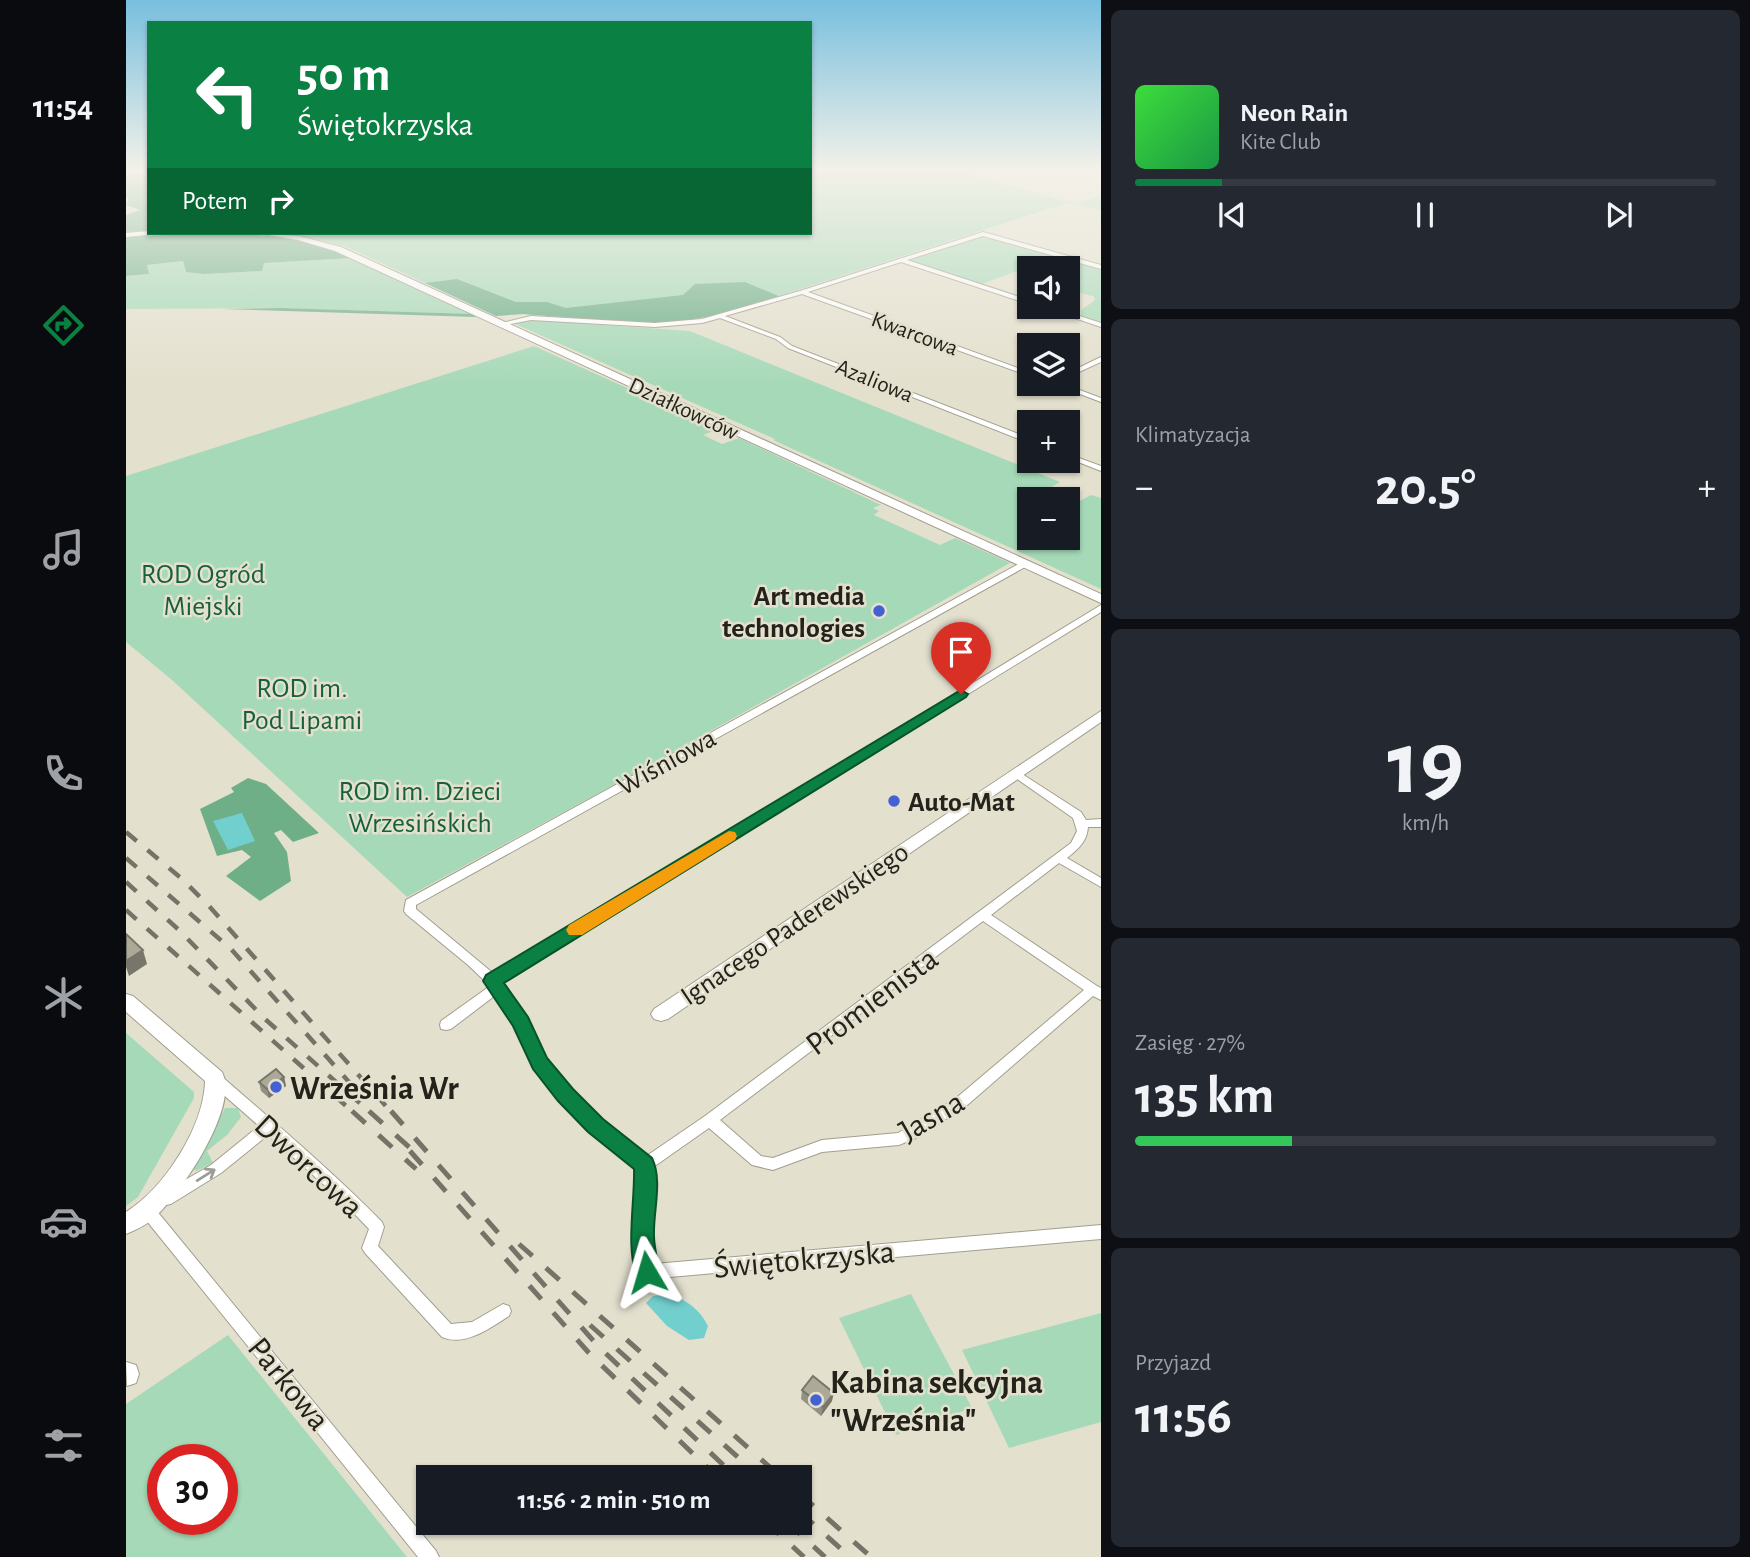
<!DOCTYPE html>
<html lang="pl">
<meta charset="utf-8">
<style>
:root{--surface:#171b24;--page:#242831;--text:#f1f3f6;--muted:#9ea1a6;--line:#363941;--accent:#0b8043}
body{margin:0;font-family:"Alegreya Sans",sans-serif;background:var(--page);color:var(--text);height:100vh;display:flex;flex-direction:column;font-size:26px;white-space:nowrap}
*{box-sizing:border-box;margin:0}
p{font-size:23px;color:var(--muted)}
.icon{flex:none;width:38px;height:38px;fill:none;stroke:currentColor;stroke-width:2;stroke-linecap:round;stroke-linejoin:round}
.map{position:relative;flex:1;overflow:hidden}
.sheet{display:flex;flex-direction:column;gap:10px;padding:10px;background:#0d0f14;width:649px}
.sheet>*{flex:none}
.hud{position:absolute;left:21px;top:21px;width:665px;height:214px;border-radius:0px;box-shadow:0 2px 5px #0004;background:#0b8043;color:#fff;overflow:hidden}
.tools{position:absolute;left:891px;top:256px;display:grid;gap:14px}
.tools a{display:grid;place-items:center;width:63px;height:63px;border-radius:0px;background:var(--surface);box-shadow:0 2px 5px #0004;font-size:35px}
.speed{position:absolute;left:21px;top:1444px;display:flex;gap:14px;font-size:35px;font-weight:700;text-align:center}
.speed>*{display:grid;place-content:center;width:91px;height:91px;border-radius:50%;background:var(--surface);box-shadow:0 2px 5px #0004;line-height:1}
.speed .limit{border:10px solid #d22;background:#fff;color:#111}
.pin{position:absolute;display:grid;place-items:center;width:60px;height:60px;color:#fff;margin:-72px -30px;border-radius:50% 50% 50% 0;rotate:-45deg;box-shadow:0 0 7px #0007}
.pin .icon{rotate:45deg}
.me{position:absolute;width:77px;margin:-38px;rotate:353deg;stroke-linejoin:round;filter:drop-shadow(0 0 5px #0008)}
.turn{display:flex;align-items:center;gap:24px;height:147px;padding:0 35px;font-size:32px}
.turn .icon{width:91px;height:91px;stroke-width:2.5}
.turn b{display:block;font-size:49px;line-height:60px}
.then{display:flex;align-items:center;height:66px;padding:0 35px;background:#0003;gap:14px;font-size:26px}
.big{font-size:52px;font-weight:600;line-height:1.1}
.sheet .card{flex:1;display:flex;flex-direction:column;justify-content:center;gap:10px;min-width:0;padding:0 24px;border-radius:10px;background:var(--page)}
.sheet .dial{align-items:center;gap:0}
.dial b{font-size:91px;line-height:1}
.song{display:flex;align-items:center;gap:21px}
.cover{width:84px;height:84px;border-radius:10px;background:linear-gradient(135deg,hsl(120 70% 55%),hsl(140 70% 35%))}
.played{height:7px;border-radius:4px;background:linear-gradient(90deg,var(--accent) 15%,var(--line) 15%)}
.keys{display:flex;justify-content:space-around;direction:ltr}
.heat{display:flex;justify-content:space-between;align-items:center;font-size:38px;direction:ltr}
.charge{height:10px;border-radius:5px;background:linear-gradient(90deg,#34c759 27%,var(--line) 0)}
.trip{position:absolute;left:290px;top:1465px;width:396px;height:70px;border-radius:0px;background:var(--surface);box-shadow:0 2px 5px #0004;font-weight:600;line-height:70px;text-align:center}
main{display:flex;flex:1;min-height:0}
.dock{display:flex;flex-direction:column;width:126px;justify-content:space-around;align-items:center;background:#090b0e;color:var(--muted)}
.dock .icon{width:49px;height:49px}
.dock .on{color:var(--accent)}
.dock b{font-size:32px;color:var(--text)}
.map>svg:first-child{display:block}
</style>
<main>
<nav class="dock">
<b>11:54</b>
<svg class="icon on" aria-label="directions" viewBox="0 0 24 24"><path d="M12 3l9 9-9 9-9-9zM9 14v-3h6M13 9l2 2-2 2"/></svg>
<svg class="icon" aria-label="music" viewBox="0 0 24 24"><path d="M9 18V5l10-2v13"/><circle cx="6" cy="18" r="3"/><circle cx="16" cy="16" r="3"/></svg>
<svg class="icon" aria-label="phone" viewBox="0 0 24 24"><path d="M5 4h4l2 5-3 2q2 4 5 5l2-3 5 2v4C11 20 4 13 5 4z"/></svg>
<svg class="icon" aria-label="climate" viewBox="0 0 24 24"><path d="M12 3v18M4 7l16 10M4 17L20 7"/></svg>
<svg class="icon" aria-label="car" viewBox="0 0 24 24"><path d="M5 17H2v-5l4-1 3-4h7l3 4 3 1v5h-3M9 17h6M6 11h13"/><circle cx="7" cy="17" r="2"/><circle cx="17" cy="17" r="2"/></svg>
<svg class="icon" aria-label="filters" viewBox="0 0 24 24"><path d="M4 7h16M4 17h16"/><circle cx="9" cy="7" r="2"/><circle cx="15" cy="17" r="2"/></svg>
</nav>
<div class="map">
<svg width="975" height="1557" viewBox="0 0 975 1557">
<rect width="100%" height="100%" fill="#e4e0ce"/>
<g fill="#a6d9b8" fill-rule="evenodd">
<polygon points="684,168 823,168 940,201 953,203 975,196 975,210 941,203 597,314 513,323 397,314 370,316 221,247 166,233 684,233"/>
<polygon points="855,236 975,270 975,323 955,316 955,310 968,301 969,297 942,289 942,268 901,267 856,284 884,293 880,294 784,260"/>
<polygon points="226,258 348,314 155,308 0,309 0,276 22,274 21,265 57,261 60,272 78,274 136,271 137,263"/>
<polygon points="406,320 564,331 934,482 920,490 939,499 903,499 903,537 942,537 942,500 950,503 965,495 975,498 975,589 647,440 649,439 387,323"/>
<polygon points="408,346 592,429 577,435 596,444 613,438 755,505 747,508 753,511 748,515 814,545 829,538 884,563 515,770 281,897 46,680 0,642 0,476"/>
<polygon points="0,1033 68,1092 68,1098 12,1197 0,1206"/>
<polygon points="99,1108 112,1108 115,1117 101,1135 81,1151 87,1163 70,1171 66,1168"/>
<polygon points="785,1294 846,1408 770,1435 713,1318"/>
<polygon points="975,1313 975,1422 883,1448 836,1350"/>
<path d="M102,1335L281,1557H0V1404ZM37,1460H96V1519H37Z"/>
</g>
<g fill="#6eaf88">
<polygon points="23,171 23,231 0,232 0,215 14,210 0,205 3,198 0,197 0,175"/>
<path d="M75,233C127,233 179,236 226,258L138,263L136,271L78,274L60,272L57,261L21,265L23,274L0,276V237Z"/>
<polygon points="331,279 390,302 421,302 440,308 557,295 569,284 619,282 655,297 597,314 551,322 513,323 397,314 370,316 299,283"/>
<polygon points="155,308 348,314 350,317 95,309"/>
<polygon points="122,778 140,784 193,833 167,842 155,830 148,833 161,852 165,881 134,901 100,876 125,857 116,850 91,856 74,809 108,792 105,788"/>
</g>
<g fill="#71cfce">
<polygon points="116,813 129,841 102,850 87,821"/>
<path d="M544,1294C562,1301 573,1309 582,1326L578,1338L563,1340L541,1326L520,1303L527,1296Z"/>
</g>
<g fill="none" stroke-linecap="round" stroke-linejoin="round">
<defs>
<g id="street">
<polygon points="23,169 23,171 0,175 0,173"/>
<polygon points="857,232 975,265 975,269 857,236 781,260 903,300 903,304 775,262 682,292 903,372 903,376 676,294 599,316 654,337 666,346 903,438 903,443 662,348 650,339 594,318 576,323 529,327 405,320 375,326 372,324 405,316 529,323 576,319 674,291"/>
<polygon points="913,306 923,306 975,323 975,327"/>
<polygon points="975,357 975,362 942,377 942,373"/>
<polygon points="925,383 935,383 975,398 975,402"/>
<polygon points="942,454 975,466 975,471 942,458"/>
<path d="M898,561L901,562V566L290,905V909L368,974L975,605V612L375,982C395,1004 403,1033 418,1058C444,1098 482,1128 519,1157L579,1116L945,843L951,831L947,818L884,774L885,772H893L955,812L960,820L975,819V827H962C961,842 952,849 941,858L975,878V887L933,863L865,915L971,986L975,988V1000L967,996L839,1107L790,1138L773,1145L696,1152L647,1170L626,1165L583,1128L526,1168V1232L528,1264L975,1225V1239L521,1279L516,1277C506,1254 512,1195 512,1168C474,1138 435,1107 409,1066C395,1043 386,1017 371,994L325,1029L320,1030L315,1029L314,1025L315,1021L364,986L342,965L280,914L278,911L280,900ZM857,921L958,990L829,1099L772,1133L696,1140L647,1158L635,1156L594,1120Z"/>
<path d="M89,1074L94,1075C149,1123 205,1170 256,1222L258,1227L252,1246L325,1324L346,1322L377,1304L383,1306L385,1311L383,1316C364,1328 339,1347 316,1337L239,1253L236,1248L243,1229L216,1201L142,1135L95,1173L45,1204L40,1205L35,1204L33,1199L35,1194L85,1165L133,1126L84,1083L82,1079L84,1075Z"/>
<polygon points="23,1202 28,1204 30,1210 310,1551 313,1557 292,1557 16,1215 14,1210 16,1205"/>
</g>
<g id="secondary">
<polygon points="23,231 38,233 0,237 0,233"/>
<polygon points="131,233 173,236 215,247 975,594 975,603 209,251 172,240"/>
<polygon points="975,711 975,722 542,1019 535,1021 528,1019 525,1014 528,1009"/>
<path d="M0,994L7,996L96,1072C114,1107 54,1195 28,1218C20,1225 10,1230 0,1234V1212C39,1188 78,1126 79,1081L0,1012Z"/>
<polygon points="0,1362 10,1365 13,1374 10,1383 1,1386"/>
</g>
</defs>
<use href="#street" stroke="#a29e8e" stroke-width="2"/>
<use href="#secondary" stroke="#a29e8e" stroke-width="2"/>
<use href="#street" fill="#fff" fill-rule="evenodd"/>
<use href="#secondary" fill="#fff" fill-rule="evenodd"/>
<g stroke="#757367" stroke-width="4.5" stroke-dasharray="14 14" stroke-linecap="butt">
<polyline points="0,832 55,878 83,906 266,1113"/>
<polyline points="0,858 105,949 231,1091"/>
<polyline points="0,882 54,931 139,1019 245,1113"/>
<polyline points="0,910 228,1113"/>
</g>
<g stroke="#757367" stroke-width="5" stroke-dasharray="18 18" stroke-linecap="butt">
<polyline points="226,1111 290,1169"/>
<polyline points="243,1111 293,1156"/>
<polyline points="265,1111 472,1346 610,1477"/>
<polyline points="284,1151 463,1353 591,1477"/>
<polyline points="393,1244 655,1477"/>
<polyline points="464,1325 634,1477"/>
<polyline points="674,1494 745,1557"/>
<polyline points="674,1512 724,1557"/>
<polyline points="640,1522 678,1557"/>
<polyline points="661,1522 699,1557"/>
</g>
</g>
<g fill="#949183">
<polygon points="158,1077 160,1086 143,1098 135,1091 133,1082"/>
<polygon points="676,1390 706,1401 695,1416 675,1399"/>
</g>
<g fill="#78766a">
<polygon points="17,950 21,964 3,976 0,967 0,961"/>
<polygon points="158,1077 160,1086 143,1098 141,1089"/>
<polygon points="708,1393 706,1401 695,1416 697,1407"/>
</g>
<g fill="#aca998" stroke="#78766a" stroke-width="2">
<polygon points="0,934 17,950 0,961"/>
<polygon points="150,1069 158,1077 141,1089 133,1082"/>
<polygon points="687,1376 708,1393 697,1407 676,1390"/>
</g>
<defs><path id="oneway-shaft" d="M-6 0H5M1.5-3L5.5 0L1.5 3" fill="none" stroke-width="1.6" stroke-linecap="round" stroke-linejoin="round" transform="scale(1.75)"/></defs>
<use stroke="#9c9c98" href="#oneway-shaft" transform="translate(80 1175) rotate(-32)"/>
<linearGradient id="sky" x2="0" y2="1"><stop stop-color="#78bfde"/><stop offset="0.44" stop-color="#f3f1e9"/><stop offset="1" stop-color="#f3f1e9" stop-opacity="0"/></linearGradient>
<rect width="975" height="386" fill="url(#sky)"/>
<path fill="#0b8043" stroke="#07532c" stroke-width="2" d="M835,690L842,694L840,697L378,983L402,1017L421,1058L447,1089L477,1119L526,1158C537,1181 527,1211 528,1236C528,1251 535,1266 529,1280L521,1283L512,1280C499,1249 509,1203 508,1169L462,1132L432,1101L407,1069L387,1026L357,981L360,975Z"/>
<polygon fill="#f59e0b" points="603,831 609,832 611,836 609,840 456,935 443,935 440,930 443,925"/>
<g fill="#4461d4" stroke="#e4e0ce" stroke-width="2.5">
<circle cx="753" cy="611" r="7"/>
<circle cx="768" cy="801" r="7"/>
<circle cx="150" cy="1087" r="7"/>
<circle cx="690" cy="1400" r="7"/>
</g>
<g text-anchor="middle" stroke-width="5" stroke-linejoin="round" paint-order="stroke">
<g font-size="23" fill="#23221b" stroke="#e4e0ce">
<text transform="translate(789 333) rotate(20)" y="8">Kwarcowa</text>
<text transform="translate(749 380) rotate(22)" y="8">Azaliowa</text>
<text transform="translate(558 408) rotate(25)" y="8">Działkowców</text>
</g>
<g font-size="28" fill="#15613c" stroke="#e4e0ce">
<text x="77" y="583">ROD Ogród<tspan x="77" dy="32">Miejski</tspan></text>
<text x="176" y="697">ROD im.<tspan x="176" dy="32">Pod Lipami</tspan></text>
<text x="294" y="800">ROD im. Dzieci<tspan x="294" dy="32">Wrzesińskich</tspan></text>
</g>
<g font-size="28" font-weight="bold" fill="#23221b" stroke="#e4e0ce" text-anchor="end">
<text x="739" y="605">Art media<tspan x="739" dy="32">technologies</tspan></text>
<text x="782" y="811" text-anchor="start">Auto-Mat</text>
</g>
<g font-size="28" fill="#23221b" stroke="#e4e0ce">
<text transform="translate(540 761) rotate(-29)" y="10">Wiśniowa</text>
<text transform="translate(668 923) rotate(-34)" y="10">Ignacego Paderewskiego</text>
</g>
<g font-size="33" fill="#23221b" stroke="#e4e0ce">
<text transform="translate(745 1000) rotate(-37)" y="12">Promienista</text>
<text transform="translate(805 1115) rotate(-30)" y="12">Jasna</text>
<text transform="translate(184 1165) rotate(43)" y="12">Dworcowa</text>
<text transform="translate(678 1258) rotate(-5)" y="12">Świętokrzyska</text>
<text transform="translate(164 1383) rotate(51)" y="12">Parkowa</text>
</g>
<g font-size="33" font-weight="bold" fill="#23221b" stroke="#e4e0ce" text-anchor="start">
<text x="164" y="1099">Września Wr</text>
<text x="704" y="1393">Kabina sekcyjna<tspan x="704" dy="38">"Września"</tspan></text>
</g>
</g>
</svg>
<div class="tools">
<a><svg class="icon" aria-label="sound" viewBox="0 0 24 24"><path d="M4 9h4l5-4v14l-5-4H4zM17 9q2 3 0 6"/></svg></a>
<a><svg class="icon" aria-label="layers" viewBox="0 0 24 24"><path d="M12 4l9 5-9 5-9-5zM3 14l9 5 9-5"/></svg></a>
<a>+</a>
<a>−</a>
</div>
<div class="speed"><div class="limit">30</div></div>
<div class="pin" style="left:835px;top:694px;background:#d93025"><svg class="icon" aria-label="arrive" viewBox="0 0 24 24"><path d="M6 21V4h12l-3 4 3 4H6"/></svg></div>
<svg class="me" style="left:521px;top:1272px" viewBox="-20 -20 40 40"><path d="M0-17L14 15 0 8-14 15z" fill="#0b8043" stroke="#fff" stroke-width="4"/></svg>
<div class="trip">11:56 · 2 min · 510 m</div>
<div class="hud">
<div class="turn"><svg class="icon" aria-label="left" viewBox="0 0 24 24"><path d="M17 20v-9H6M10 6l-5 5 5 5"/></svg><div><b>50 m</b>Świętokrzyska</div></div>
<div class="then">Potem<svg class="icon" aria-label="right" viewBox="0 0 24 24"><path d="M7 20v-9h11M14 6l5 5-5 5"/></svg></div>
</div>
</div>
<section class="sheet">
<div class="card">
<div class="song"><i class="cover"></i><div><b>Neon Rain</b><p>Kite Club</p></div></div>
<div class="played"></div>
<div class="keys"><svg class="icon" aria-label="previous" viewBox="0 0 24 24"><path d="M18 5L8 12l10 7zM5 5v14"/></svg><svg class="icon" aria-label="pause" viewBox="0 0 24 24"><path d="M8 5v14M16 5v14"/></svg><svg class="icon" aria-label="next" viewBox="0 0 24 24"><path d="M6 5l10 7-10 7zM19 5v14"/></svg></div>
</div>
<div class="card"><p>Klimatyzacja</p>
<div class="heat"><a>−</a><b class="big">20.5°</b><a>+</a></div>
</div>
<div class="card dial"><b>19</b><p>km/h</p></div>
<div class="card"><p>Zasięg · 27%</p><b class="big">135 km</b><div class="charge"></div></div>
<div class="card"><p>Przyjazd</p><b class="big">11:56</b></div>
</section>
</main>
